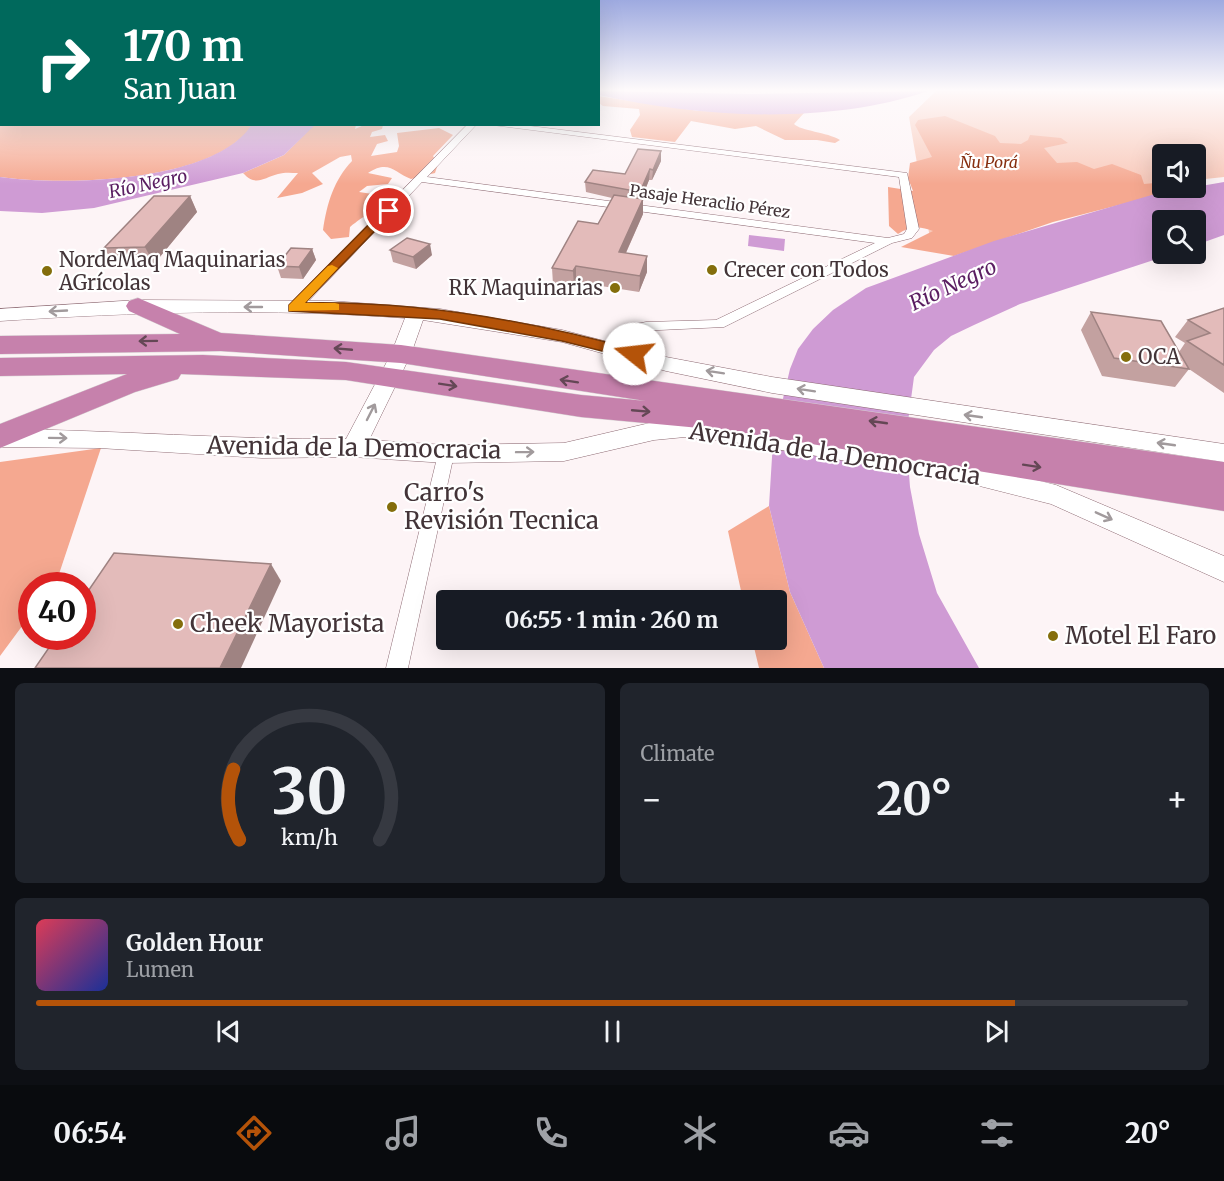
<!DOCTYPE html>
<meta charset="utf-8">
<style>
:root{--surface:#171b24;--page:#20242c;--text:#f1f3f6;--muted:#9ea1a6;--line:#363941;--accent:#b45309}
body{margin:0;font-family:Merriweather,serif;background:var(--page);color:var(--text);height:100vh;display:flex;flex-direction:column;font-size:22px;white-space:nowrap}
*{box-sizing:border-box;margin:0}
p{font-size:20px;color:var(--muted)}
.icon{flex:none;width:33px;height:33px;fill:none;stroke:currentColor;stroke-width:2;stroke-linecap:round;stroke-linejoin:round}
.map{position:relative;height:668px;overflow:hidden}
.drawer{display:flex;flex-direction:column;gap:15px;padding:15px;background:#0d0f14;flex:1}
.drawer>*{flex:none}
.guide{position:absolute;left:0px;top:0px;width:600px;height:126px;box-shadow:0 6px 24px #0002;background:#00695c;color:#fff;overflow:hidden}
.controls{position:absolute;left:1152px;top:144px;display:grid;gap:12px}
.controls a{display:grid;place-items:center;width:54px;height:54px;border-radius:6px;background:var(--surface);box-shadow:0 6px 24px #0002;font-size:30px}
.speed{position:absolute;left:18px;top:572px;display:flex;gap:12px;font-size:30px;font-weight:700;text-align:center}
.speed>*{display:grid;place-content:center;width:78px;height:78px;border-radius:50%;background:var(--surface);box-shadow:0 6px 24px #0002;line-height:1}
.speed .limit{border:9px solid #d22;background:#fff;color:#111}
.pin{position:absolute;display:grid;place-items:center;width:51px;height:51px;color:#fff;margin:-26px;border:3px solid #fff;border-radius:50%;box-shadow:0 2px 6px #0007}
.me{position:absolute;width:66px;margin:-33px;rotate:286deg;stroke-linejoin:round;filter:drop-shadow(0 0 4px #0008)}
.turn{display:flex;align-items:center;gap:21px;height:126px;padding:0 24px;font-size:27px}
.turn .icon{width:78px;height:78px;stroke-width:2.5}
.turn b{display:block;font-size:42px;line-height:51px}
.big{font-size:45px;font-weight:700;line-height:1.1}
.drawer .tile{flex:1;display:flex;flex-direction:column;justify-content:center;gap:9px;min-width:0;padding:0 21px;border-radius:9px;background:var(--page)}
.drawer .dial{align-items:center;gap:0}
.dial svg{height:156px;overflow:visible;fill:none;stroke:var(--line);stroke-width:7;stroke-linecap:round;text-anchor:middle}
.dial text{fill:var(--text);stroke:none}
.song{display:flex;align-items:center;gap:18px}
.cover{width:72px;height:72px;border-radius:9px;background:linear-gradient(135deg,hsl(350 70% 55%),hsl(230 70% 35%))}
.played{height:6px;border-radius:3px;background:linear-gradient(90deg,var(--accent) 85%,var(--line) 85%)}
.keys{display:flex;justify-content:space-around;direction:ltr}
.heat{display:flex;justify-content:space-between;align-items:center;font-size:33px;direction:ltr}
.drawer .tiles{flex:1;display:grid;gap:15px;grid-template-columns:1fr 1fr}
.tile:last-child{grid-column:span 2}
.trip{position:absolute;left:436px;top:590px;width:351px;height:60px;border-radius:6px;background:var(--surface);box-shadow:0 6px 24px #0002;font-weight:700;line-height:60px;text-align:center}
.menu{display:flex;height:96px;justify-content:space-around;align-items:center;background:#090b0e;color:var(--muted)}
.menu .icon{width:42px;height:42px}
.menu .selected{color:var(--accent)}
.menu b{font-size:27px;color:var(--text)}
.map>svg:first-child{display:block}
</style>
<div class="map">
<svg width="1224" height="668" viewBox="0 0 1224 668">
<rect width="100%" height="100%" fill="#fdf4f6"/>
<polygon fill="#f9cabb" points="936,91 1224,91 1224,177 1196,180 1196,154 1162,154 1162,188 932,250 909,117"/>
<g fill="#f5a890">
<path d="M0,92L2,124L252,125C216,183 61,186 0,177Z"/>
<path d="M598,96L699,111L804,113L794,124C801,131 827,132 840,140L835,143L817,140H785L756,126L735,129L691,121L675,142L632,137L630,130L640,115L639,109L603,106L599,103Z"/>
<path d="M945,116L995,136L1000,143L1021,144L1028,140L1030,135L1061,138L1068,143L1044,148L1057,163L1077,162L1094,169L1112,164L1141,175L1144,184L1155,183L1162,178V188H1185L1053,222L954,256L901,247L933,231C920,226 910,226 898,234L889,226L888,187L913,191L908,178L910,163L932,157L915,125L918,120Z"/>
<path d="M314,125H356L355,129L364,125H383L382,129L372,132L370,137L385,135L388,141L377,144L371,156L397,152L399,146L397,133L439,128L453,135L433,156L438,164L435,173L411,179C395,173 389,159 368,173L392,178L388,184L367,186L359,192L386,196C375,212 364,215 350,227L349,237L331,239L323,230C327,203 334,180 352,161L351,155L340,157L312,173L323,184L302,193L277,198L298,173C292,173 285,172 278,174C263,178 256,187 243,173L284,155Z"/>
<polygon points="101,448 59,574 51,585 32,585 31,614 0,656 0,462"/>
<polygon points="769,506 790,592 824,668 759,668 752,639 777,639 777,600 743,600 728,531"/>
</g>
<g fill="#cf9bd4">
<path d="M599,91L752,94L928,91C829,125 699,118 599,95Z"/>
<path d="M252,124L315,125L284,155L243,173L94,208L42,213L0,211V177C61,186 216,183 252,124Z"/>
<polygon points="1224,182 1224,235 1196,245 1196,220 1162,220 1162,254 1172,254 1020,304 974,325 951,336 934,350 914,377 906,436 910,487 919,534 937,593 979,668 824,668 790,592 769,506 773,441 790,369 798,349 813,329 833,310 866,288 994,241 1155,194"/>
<polygon points="749,235 785,239 784,251 748,246"/>
</g>
<g fill="none" stroke-linecap="round" stroke-linejoin="round">
<defs>
<g id="street">
<polygon points="468,124 477,124 427,177 888,238 904,234 907,229 899,177 485,124 514,124 907,173 919,229 912,238 892,243 724,327 638,331 632,336 623,352 618,354 611,349 626,326 646,322 716,320 875,243 422,182 299,311 289,311 288,308 289,305"/>
<polygon points="446,448 452,449 454,454 408,668 386,668 438,454 440,449"/>
</g>
<path id="secondary" d="M138,300L331,301L440,309L562,330L666,357L772,377L1224,444V462L772,393L666,371L562,342L423,320L411,354L369,440L446,445L564,443L654,422L685,419L727,423L948,458L1056,485L1224,556V582L1051,504L948,478L727,441L685,437L654,440L564,461L446,463L353,457L262,458L99,448L0,447V429C116,430 231,440 346,439L391,354L405,318C270,308 135,312 0,321V309Z"/>
<polygon id="highway" points="138,298 221,333 401,345 1224,462 1224,511 732,431 581,417 346,380 181,374 178,379 135,392 0,448 0,424 127,374 0,376 0,358 203,355 346,362 581,395 646,401 401,363 221,351 0,354 0,336 180,334 129,311 126,306 129,301"/>
</defs>
<use href="#street" stroke="#8d6a73" stroke-width="1"/>
<use href="#secondary" stroke="#8d6a73" stroke-width="1"/>
<use href="#highway" stroke="#d6d2d3" stroke-width="1"/>
<use href="#street" fill="#fff" fill-rule="evenodd"/>
<use href="#secondary" fill="#fff" fill-rule="evenodd"/>
<use href="#highway" fill="#c681ac" fill-rule="evenodd"/>
</g>
<g fill="#c3a1a0">
<polygon points="661,151 661,161 652,180 649,180 641,199 643,214 626,253 647,272 639,292 576,282 574,287 553,284 552,268 598,224 612,198 586,192 585,182 625,174"/>
<polygon points="190,196 197,212 154,264 114,264 104,248"/>
<polygon points="312,249 316,260 303,279 281,278 277,266"/>
<polygon points="390,250 432,255 416,269 393,262"/>
<polygon points="1224,308 1224,393 1189,369 1175,387 1102,376 1081,330 1091,312 1179,352 1185,343 1175,337 1188,320"/>
</g>
<g fill="#9f8382">
<polygon points="661,151 661,161 652,180 653,170"/>
<polygon points="650,169 649,180 640,203 640,192"/>
<polygon points="190,196 197,212 154,264 145,247"/>
<polygon points="643,199 643,214 619,268 619,252"/>
<polygon points="430,244 432,255 416,269 413,257"/>
<polygon points="312,249 316,260 303,279 299,267"/>
<polygon points="647,256 647,272 639,292 640,276"/>
<polygon points="576,266 576,282 574,287 573,271"/>
<polygon points="271,564 281,581 241,668 220,668"/>
</g>
<g fill="#e3bbba" stroke="#9f8382" stroke-width="1.5">
<polygon points="638,149 661,151 653,170 650,169 640,192 585,182 593,170 625,174"/>
<polygon points="614,195 643,199 619,252 647,256 640,276 576,266 573,271 552,268 578,221 598,224"/>
<polygon points="154,196 190,196 145,247 104,248"/>
<polygon points="407,238 430,244 413,257 390,250"/>
<polygon points="291,248 312,249 299,267 277,266"/>
<polygon points="1224,308 1224,365 1187,341 1210,333 1188,320"/>
<polygon points="1091,312 1161,321 1189,369 1114,358"/>
<polygon points="114,553 271,564 220,668 35,668 57,636 82,636 82,600"/>
</g>
<defs><path id="oneway-shaft" d="M-6 0H5M1.5-3L5.5 0L1.5 3" fill="none" stroke-width="1.6" stroke-linecap="round" stroke-linejoin="round" transform="scale(1.5)"/></defs>
<g stroke="#a19a9c">
<use href="#oneway-shaft" transform="translate(253 307) rotate(-180)"/>
<use href="#oneway-shaft" transform="translate(58 311) rotate(177)"/>
<use href="#oneway-shaft" transform="translate(715 372) rotate(-171)"/>
<use href="#oneway-shaft" transform="translate(806 390) rotate(-171)"/>
<use href="#oneway-shaft" transform="translate(371 412) rotate(-63)"/>
<use href="#oneway-shaft" transform="translate(973 416) rotate(-172)"/>
<use href="#oneway-shaft" transform="translate(58 438) rotate(1)"/>
<use href="#oneway-shaft" transform="translate(1166 444) rotate(-172)"/>
<use href="#oneway-shaft" transform="translate(525 452) rotate(-1)"/>
<use href="#oneway-shaft" transform="translate(1104 516) rotate(24)"/>
</g>
<g stroke="#644755">
<use href="#oneway-shaft" transform="translate(148 341) rotate(179)"/>
<use href="#oneway-shaft" transform="translate(343 349) rotate(-175)"/>
<use href="#oneway-shaft" transform="translate(569 381) rotate(-171)"/>
<use href="#oneway-shaft" transform="translate(448 385) rotate(9)"/>
<use href="#oneway-shaft" transform="translate(641 411) rotate(5)"/>
<use href="#oneway-shaft" transform="translate(878 422) rotate(-172)"/>
<use href="#oneway-shaft" transform="translate(1032 466) rotate(9)"/>
</g>
<linearGradient id="sky" x2="0" y2="1"><stop stop-color="#9eaae0"/><stop offset="0.49" stop-color="#fefafb"/><stop offset="1" stop-color="#fefafb" stop-opacity="0"/></linearGradient>
<rect width="1224" height="184" fill="url(#sky)"/>
<path fill="#b45309" stroke="#753606" stroke-width="1.5" d="M385,208L394,211L305,303C417,301 532,321 639,351L641,354L634,359L562,341L440,319L289,311V305Z"/>
<polygon fill="#f59e0b" points="332,265 338,268 305,303 335,303 339,304 339,310 289,311 289,305 328,266"/>
<g fill="#846e0c" stroke="#fff" stroke-width="2">
<circle cx="712" cy="270" r="6"/>
<circle cx="47" cy="271" r="6"/>
<circle cx="615" cy="288" r="6"/>
<circle cx="1126" cy="357" r="6"/>
<circle cx="392" cy="507" r="6"/>
<circle cx="178" cy="624" r="6"/>
<circle cx="1053" cy="636" r="6"/>
</g>
<g text-anchor="middle" stroke-width="4.5" stroke-linejoin="round" paint-order="stroke">
<g font-size="16" font-style="italic" fill="#872f10" stroke="#fff">
<text x="989" y="168">Ñu Porá</text>
</g>
<g font-size="16" fill="#433438" stroke="#fff">
<text transform="translate(710 201) rotate(8)" y="6">Pasaje Heraclio Pérez</text>
</g>
<g font-size="18" font-style="italic" fill="#5a1d61" stroke="#fff">
<text transform="translate(148 184) rotate(-12)" y="6">Río Negro</text>
</g>
<g font-size="20" fill="#433438" stroke="#fff" text-anchor="start">
<text x="59" y="267">NordeMaq Maquinarias<tspan x="59" dy="23">AGrícolas</tspan></text>
<text x="724" y="277">Crecer con Todos</text>
<text x="603" y="295" text-anchor="end">RK Maquinarias</text>
<text x="1138" y="364">OCA</text>
</g>
<g font-size="21" font-style="italic" fill="#5a1d61" stroke="#fff">
<text transform="translate(953 285) rotate(-25)" y="7">Río Negro</text>
</g>
<g font-size="24" fill="#433438" stroke="#fff">
<text transform="translate(354 448) rotate(1)" y="8">Avenida de la Democracia</text>
<text transform="translate(835 454) rotate(9)" y="8">Avenida de la Democracia</text>
</g>
<g font-size="24" fill="#433438" stroke="#fff" text-anchor="start">
<text x="404" y="501">Carro's<tspan x="404" dy="28">Revisión Tecnica</tspan></text>
<text x="190" y="632">Cheek Mayorista</text>
<text x="1065" y="644">Motel El Faro</text>
</g>
</g>
</svg>
<div class="controls">
<a><svg class="icon" aria-label="sound" viewBox="0 0 24 24"><path d="M4 9h4l5-4v14l-5-4H4zM17 9q2 3 0 6"/></svg></a>
<a><svg class="icon" aria-label="search" viewBox="0 0 24 24"><circle cx="10" cy="10" r="6"/><path d="M15 15l6 6"/></svg></a>
</div>
<div class="speed"><div class="limit">40</div></div>
<div class="pin" style="left:389px;top:211px;background:#d93025"><svg class="icon" aria-label="arrive" viewBox="0 0 24 24"><path d="M6 21V4h12l-3 4 3 4H6"/></svg></div>
<svg class="me" style="left:634px;top:354px" viewBox="-20 -20 40 40"><circle r="19" fill="#fff"/><path d="M0-13L10 11 0 6-10 11z" fill="#b45309"/></svg>
<div class="trip">06:55 · 1 min · 260 m</div>
<div class="guide">
<div class="turn"><svg class="icon" aria-label="right" viewBox="0 0 24 24"><path d="M7 20v-9h11M14 6l5 5-5 5"/></svg><div><b>170 m</b>San Juan</div></div>
</div>
</div>
<section class="drawer">
<div class="tiles">
<div class="tile dial"><svg viewBox="0 0 100 80">
<path d="M14 69A42 42 0 1 1 86 69"/>
<path d="M14 69A42 42 0 0 1 11 33" stroke="#b45309"/>
<text x="50" y="56" font-size="32" font-weight="700">30</text>
<text x="50" y="72" font-size="11">km/h</text>
</svg></div>
<div class="tile"><p>Climate</p>
<div class="heat"><a>−</a><b class="big">20°</b><a>+</a></div>
</div>
<div class="tile">
<div class="song"><i class="cover"></i><div><b>Golden Hour</b><p>Lumen</p></div></div>
<div class="played"></div>
<div class="keys"><svg class="icon" aria-label="previous" viewBox="0 0 24 24"><path d="M18 5L8 12l10 7zM5 5v14"/></svg><svg class="icon" aria-label="pause" viewBox="0 0 24 24"><path d="M8 5v14M16 5v14"/></svg><svg class="icon" aria-label="next" viewBox="0 0 24 24"><path d="M6 5l10 7-10 7zM19 5v14"/></svg></div>
</div>
</div>
</section>
<nav class="menu">
<b>06:54</b>
<svg class="icon selected" aria-label="directions" viewBox="0 0 24 24"><path d="M12 3l9 9-9 9-9-9zM9 14v-3h6M13 9l2 2-2 2"/></svg>
<svg class="icon" aria-label="music" viewBox="0 0 24 24"><path d="M9 18V5l10-2v13"/><circle cx="6" cy="18" r="3"/><circle cx="16" cy="16" r="3"/></svg>
<svg class="icon" aria-label="phone" viewBox="0 0 24 24"><path d="M5 4h4l2 5-3 2q2 4 5 5l2-3 5 2v4C11 20 4 13 5 4z"/></svg>
<svg class="icon" aria-label="climate" viewBox="0 0 24 24"><path d="M12 3v18M4 7l16 10M4 17L20 7"/></svg>
<svg class="icon" aria-label="car" viewBox="0 0 24 24"><path d="M5 17H2v-5l4-1 3-4h7l3 4 3 1v5h-3M9 17h6M6 11h13"/><circle cx="7" cy="17" r="2"/><circle cx="17" cy="17" r="2"/></svg>
<svg class="icon" aria-label="filters" viewBox="0 0 24 24"><path d="M4 7h16M4 17h16"/><circle cx="9" cy="7" r="2"/><circle cx="15" cy="17" r="2"/></svg>
<b>20°</b>
</nav>
